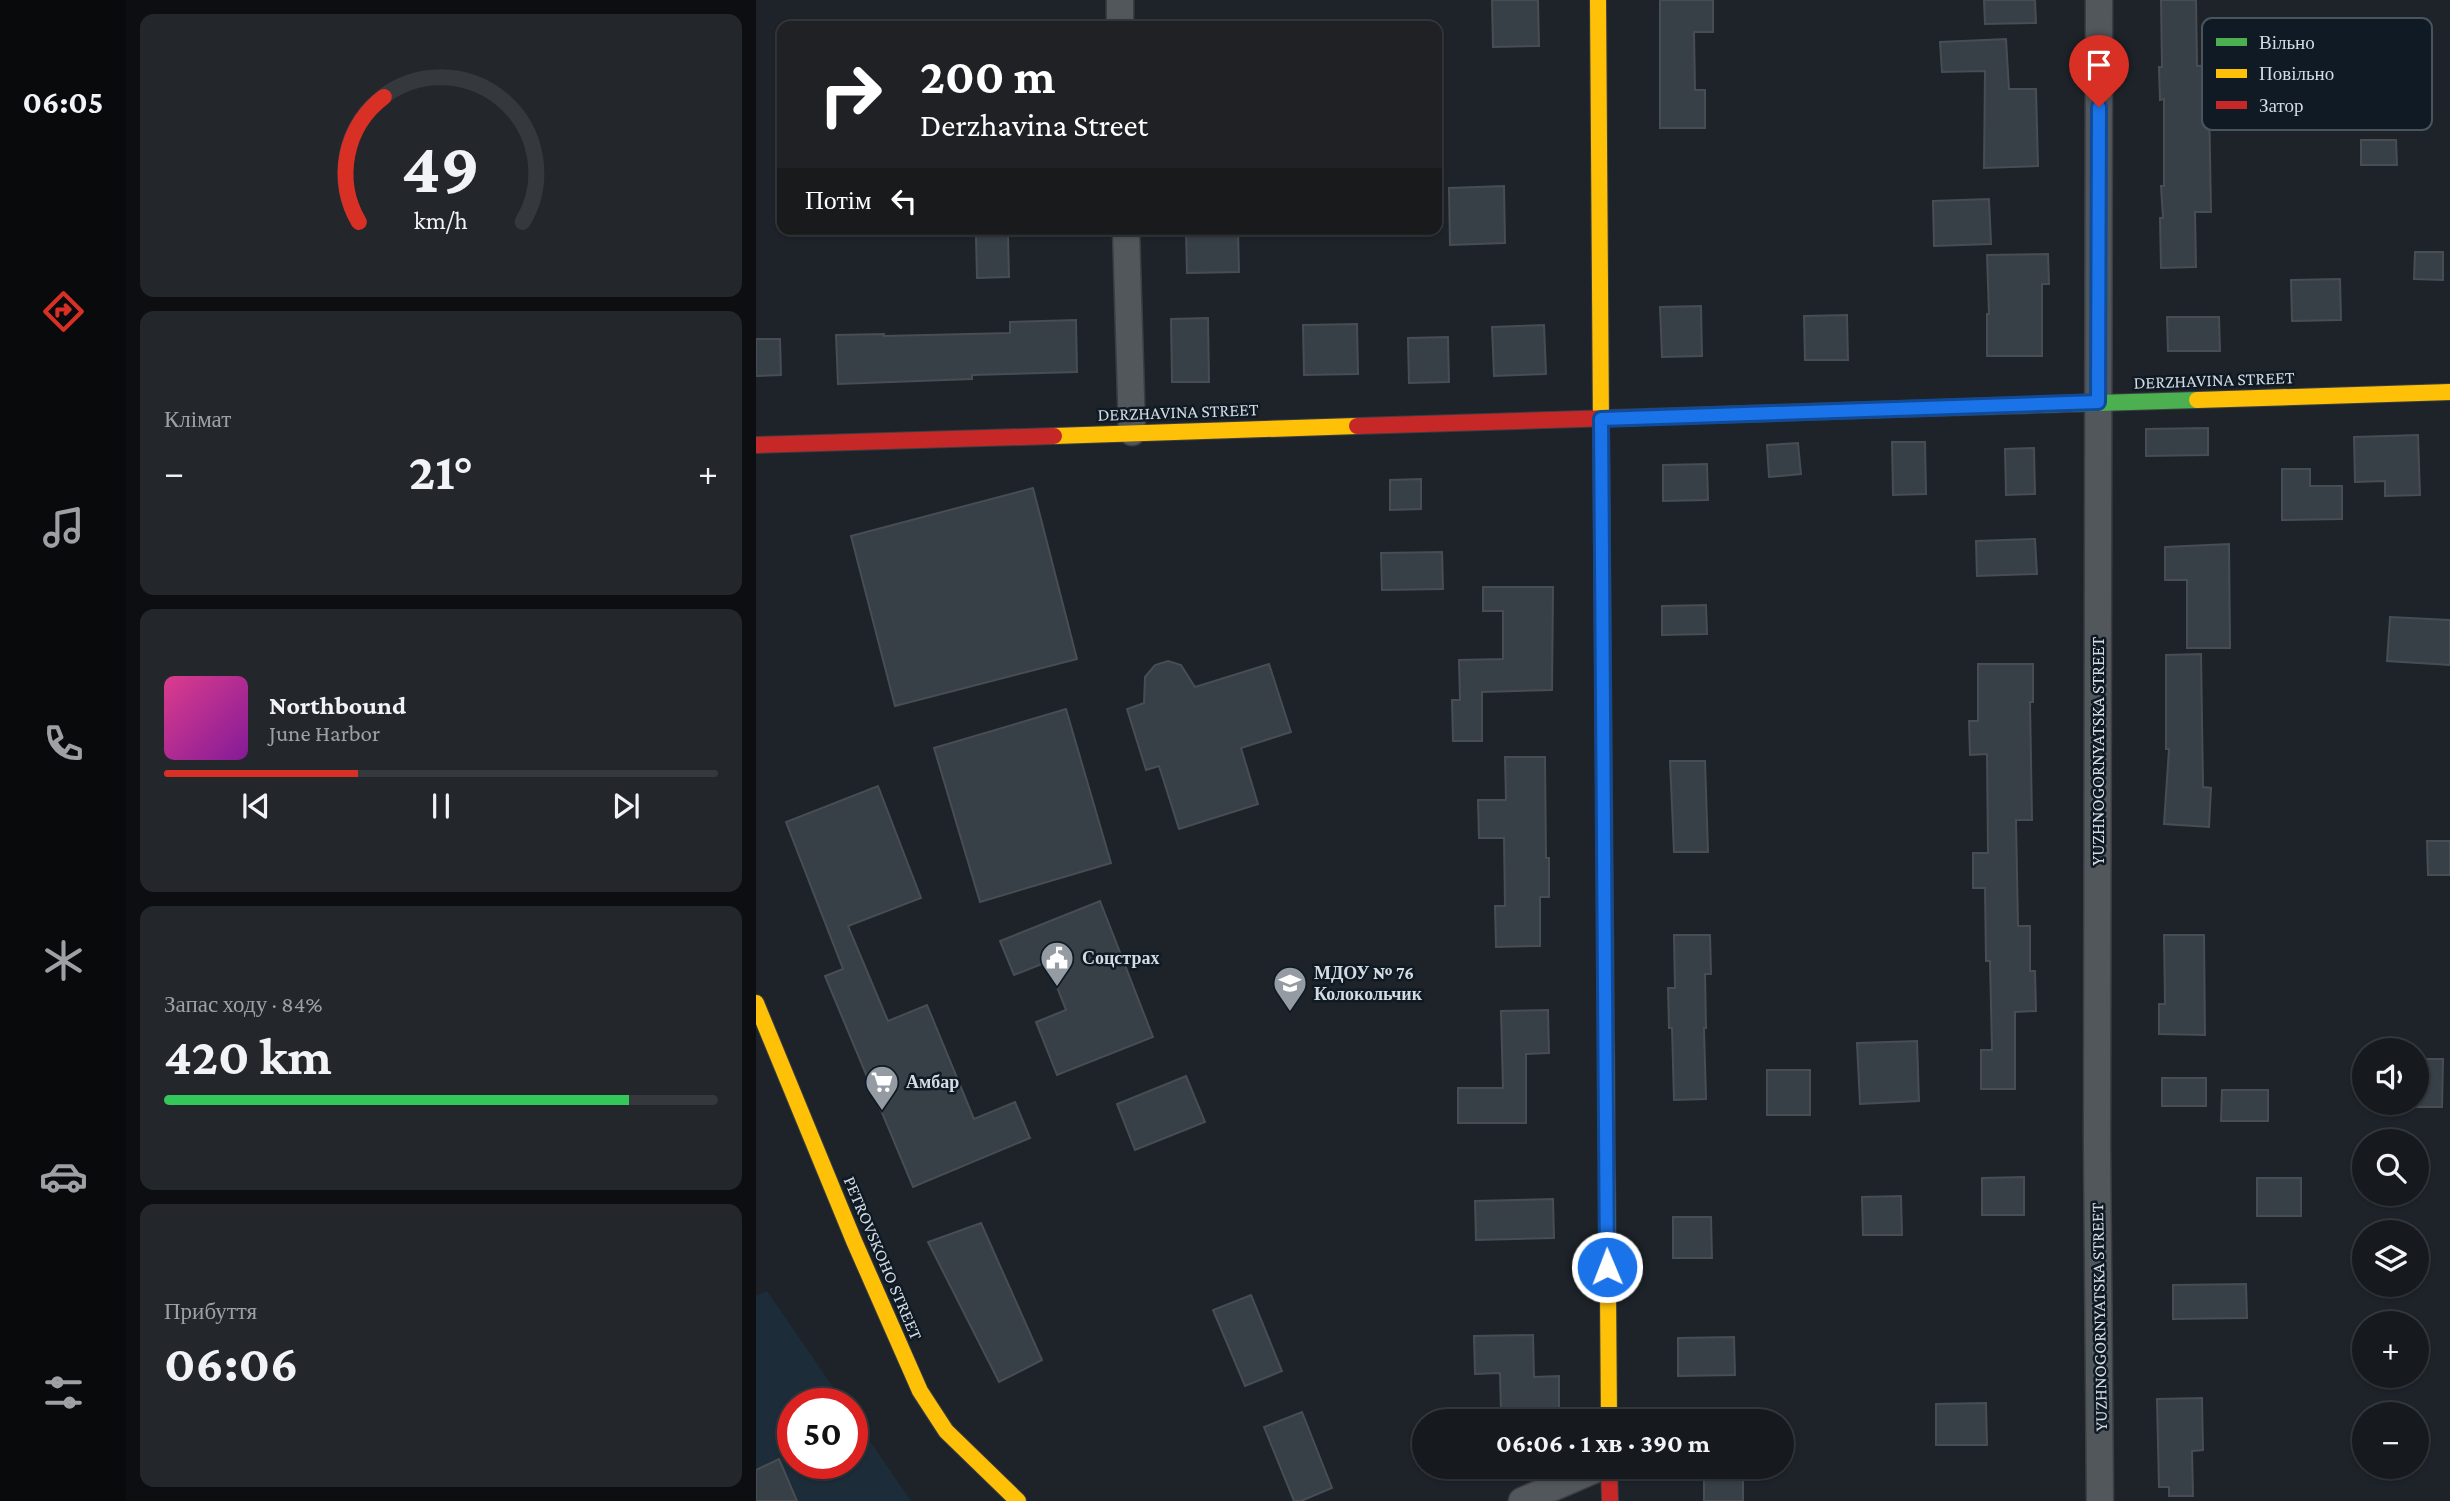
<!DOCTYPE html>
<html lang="uk">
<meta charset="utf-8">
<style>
:root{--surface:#161a1f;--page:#23272c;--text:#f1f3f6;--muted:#9ea1a4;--line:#35383d;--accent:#d93025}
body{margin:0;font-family:"Crimson Pro",serif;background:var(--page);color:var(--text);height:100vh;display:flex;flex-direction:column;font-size:26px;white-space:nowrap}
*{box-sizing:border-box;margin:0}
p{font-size:23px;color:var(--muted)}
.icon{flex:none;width:38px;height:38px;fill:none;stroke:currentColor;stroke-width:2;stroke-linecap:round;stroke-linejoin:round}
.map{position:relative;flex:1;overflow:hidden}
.sheet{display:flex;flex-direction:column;gap:14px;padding:14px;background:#0c0e11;width:630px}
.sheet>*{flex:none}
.top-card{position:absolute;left:21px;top:21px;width:665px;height:214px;border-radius:14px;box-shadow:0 2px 5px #0004,0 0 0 2px var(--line);background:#202124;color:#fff;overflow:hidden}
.tools{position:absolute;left:1596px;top:1038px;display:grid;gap:14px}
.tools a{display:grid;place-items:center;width:77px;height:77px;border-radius:50%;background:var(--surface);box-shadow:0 2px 5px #0004,0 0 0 2px var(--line);font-size:35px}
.speed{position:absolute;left:21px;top:1388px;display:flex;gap:14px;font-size:35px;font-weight:700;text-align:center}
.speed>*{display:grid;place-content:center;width:91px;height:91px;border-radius:50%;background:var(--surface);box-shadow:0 2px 5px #0004,0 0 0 2px var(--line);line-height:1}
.speed .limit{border:10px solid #d22;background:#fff;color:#111}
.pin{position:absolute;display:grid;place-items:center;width:60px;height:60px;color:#fff;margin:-72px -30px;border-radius:50% 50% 50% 0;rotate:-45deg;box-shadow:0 0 7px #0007}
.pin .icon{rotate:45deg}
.me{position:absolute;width:77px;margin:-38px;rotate:359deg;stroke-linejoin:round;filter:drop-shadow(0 0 5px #0008)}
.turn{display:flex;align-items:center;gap:24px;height:147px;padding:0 28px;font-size:32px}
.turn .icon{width:91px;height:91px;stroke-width:2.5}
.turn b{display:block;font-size:49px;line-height:60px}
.then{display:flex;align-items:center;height:66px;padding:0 28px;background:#0003;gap:14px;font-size:26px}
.big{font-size:52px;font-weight:700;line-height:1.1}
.sheet .card{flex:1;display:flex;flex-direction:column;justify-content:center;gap:10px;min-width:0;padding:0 24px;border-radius:14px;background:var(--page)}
.sheet .dial{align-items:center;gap:0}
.dial svg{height:182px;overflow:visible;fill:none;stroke:var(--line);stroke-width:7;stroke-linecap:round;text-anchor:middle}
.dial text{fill:var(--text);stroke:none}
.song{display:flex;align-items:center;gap:21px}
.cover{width:84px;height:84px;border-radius:10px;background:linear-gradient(135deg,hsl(330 70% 55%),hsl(290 70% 35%))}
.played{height:7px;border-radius:4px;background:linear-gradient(90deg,var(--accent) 35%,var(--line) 35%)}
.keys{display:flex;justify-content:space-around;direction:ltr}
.heat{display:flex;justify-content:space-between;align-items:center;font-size:38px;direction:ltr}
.charge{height:10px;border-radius:5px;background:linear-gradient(90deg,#34c759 84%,var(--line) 0)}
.trip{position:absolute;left:656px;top:1409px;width:382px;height:70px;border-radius:35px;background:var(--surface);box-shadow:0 2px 5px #0004,0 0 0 2px var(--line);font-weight:700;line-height:70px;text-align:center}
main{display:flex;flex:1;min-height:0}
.tab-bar{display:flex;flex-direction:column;width:126px;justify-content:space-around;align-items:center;background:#090a0c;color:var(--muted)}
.tab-bar .icon{width:49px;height:49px}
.tab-bar .active{color:var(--accent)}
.tab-bar b{font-size:32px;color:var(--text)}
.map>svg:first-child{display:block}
</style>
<main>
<nav class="tab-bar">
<b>06:05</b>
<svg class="icon active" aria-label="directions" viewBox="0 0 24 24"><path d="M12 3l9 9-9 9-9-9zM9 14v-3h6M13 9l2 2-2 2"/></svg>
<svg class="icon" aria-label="music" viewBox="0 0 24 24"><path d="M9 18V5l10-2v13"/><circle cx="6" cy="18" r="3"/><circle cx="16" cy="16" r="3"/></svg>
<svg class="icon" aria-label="phone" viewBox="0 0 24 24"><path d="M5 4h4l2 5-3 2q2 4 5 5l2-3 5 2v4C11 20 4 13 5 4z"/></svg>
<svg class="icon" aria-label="climate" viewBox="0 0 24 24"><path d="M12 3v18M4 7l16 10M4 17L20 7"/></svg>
<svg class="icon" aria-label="car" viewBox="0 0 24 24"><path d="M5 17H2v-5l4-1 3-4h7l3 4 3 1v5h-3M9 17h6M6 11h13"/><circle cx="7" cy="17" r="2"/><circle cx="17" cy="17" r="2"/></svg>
<svg class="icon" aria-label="filters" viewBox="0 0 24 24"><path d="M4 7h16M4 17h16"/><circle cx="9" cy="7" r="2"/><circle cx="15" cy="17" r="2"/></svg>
</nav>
<section class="sheet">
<div class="card dial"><svg viewBox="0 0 100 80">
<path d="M14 69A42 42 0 1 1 86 69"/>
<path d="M14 69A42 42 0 0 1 25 14" stroke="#d93025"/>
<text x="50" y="56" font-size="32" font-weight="700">49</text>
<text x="50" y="72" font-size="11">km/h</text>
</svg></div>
<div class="card"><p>Клімат</p>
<div class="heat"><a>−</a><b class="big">21°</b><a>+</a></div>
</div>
<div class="card">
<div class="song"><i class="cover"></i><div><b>Northbound</b><p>June Harbor</p></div></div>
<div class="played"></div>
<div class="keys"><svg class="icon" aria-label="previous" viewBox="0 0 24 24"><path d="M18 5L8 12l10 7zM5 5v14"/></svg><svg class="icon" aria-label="pause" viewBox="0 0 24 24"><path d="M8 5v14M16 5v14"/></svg><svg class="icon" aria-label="next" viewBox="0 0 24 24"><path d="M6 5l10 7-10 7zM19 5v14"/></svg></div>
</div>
<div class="card"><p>Запас ходу · 84%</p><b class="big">420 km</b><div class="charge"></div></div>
<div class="card"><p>Прибуття</p><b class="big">06:06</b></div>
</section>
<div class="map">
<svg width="1694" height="1501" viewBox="0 0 1694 1501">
<rect width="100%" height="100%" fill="#1d2329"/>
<polygon fill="#1c2c39" points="11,1291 88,1403 37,1404 37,1463 96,1463 96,1415 155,1501 0,1501 0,1296"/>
<g fill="#384047" stroke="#484d53" stroke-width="2">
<polygon points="736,0 782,0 783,46 737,47"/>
<polygon points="904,0 957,0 957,32 938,32 939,90 949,90 949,128 904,128"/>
<polygon points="1228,0 1279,0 1280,23 1229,24"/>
<polygon points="1405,0 1440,0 1441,66 1456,65 1457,98 1453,98 1455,212 1439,212 1440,267 1405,268 1404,218 1407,218 1405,186 1408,186 1408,99 1404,100 1403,67 1406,67"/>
<polygon points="1250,39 1253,89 1280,89 1282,166 1228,168 1229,71 1186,72 1184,42"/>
<polygon points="1605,140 1640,140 1641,165 1605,165"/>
<polygon points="748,186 749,243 694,245 693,188"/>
<polygon points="1233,199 1235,244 1178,246 1177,201"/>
<polygon points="482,229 483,272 431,273 430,230"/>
<polygon points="252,235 253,277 221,278 220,236"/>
<polygon points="1659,252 1687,252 1687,280 1658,279"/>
<polygon points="1292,254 1293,284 1286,284 1286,356 1231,356 1231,314 1233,314 1231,255"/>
<polygon points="1584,279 1585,320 1536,321 1535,280"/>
<polygon points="945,306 946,356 906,357 904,307"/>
<polygon points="1091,315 1092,360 1049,360 1048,316"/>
<polygon points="1411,317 1463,317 1464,351 1412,351"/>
<polygon points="452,318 453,382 416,382 415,319"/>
<polygon points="320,320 321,372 216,375 216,379 82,384 80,335 128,334 128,336 254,333 254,322"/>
<polygon points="601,324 602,374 548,375 547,325"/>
<polygon points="788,325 790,374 738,376 736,327"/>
<polygon points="692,337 693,382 653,383 652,338"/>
<polygon points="0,339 24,339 25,375 0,376"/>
<polygon points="1452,428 1452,455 1390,456 1390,429"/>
<polygon points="1662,435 1664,495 1629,496 1629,481 1599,482 1598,437"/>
<polygon points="1136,442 1169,442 1170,494 1137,495"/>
<polygon points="1042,443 1045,474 1013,477 1011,445"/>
<polygon points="1278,448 1279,494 1250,495 1249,449"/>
<polygon points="951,464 952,500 907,501 907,465"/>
<polygon points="1526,469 1554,469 1554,486 1586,486 1586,519 1526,520"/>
<polygon points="665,479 665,509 634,510 634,480"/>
<polygon points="277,488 321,659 139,706 95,536"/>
<polygon points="1279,539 1281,574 1221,576 1220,541"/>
<polygon points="1473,544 1474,648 1431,648 1431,580 1409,580 1409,547"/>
<polygon points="686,552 687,589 626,590 625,553"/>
<polygon points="727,587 797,587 796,690 726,692 726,741 697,741 696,700 704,700 703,660 747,659 747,611 727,611"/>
<polygon points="950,605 951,634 906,635 906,606"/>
<polygon points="1634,617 1694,620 1694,665 1631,661"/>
<polygon points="1445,654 1447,787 1455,788 1453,827 1408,824 1413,749 1410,749 1410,655"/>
<polygon points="412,661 425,665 439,687 513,664 535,732 485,748 502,804 423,829 403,766 390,770 371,709 388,703 389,677 399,665"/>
<polygon points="1222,664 1277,664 1277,702 1274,702 1276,820 1260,820 1262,926 1274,926 1274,971 1279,971 1280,1011 1259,1012 1259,1089 1225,1089 1225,1050 1236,1050 1234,961 1230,961 1229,888 1217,888 1217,853 1232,853 1231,754 1214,755 1213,721 1222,721"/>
<polygon points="310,709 355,863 224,902 178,748"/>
<polygon points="749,757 789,757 790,858 793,858 793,897 784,897 784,946 740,947 739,906 749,906 748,838 723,838 722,800 750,800"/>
<polygon points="914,761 949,761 952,852 918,852"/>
<polygon points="122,786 165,898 92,926 132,1021 171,1005 218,1119 259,1102 274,1138 157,1187 69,976 87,969 30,822"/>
<polygon points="1671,841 1694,841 1694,875 1672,875"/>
<polygon points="344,901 397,1037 301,1075 280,1022 310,1010 291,962 258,975 244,941"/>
<polygon points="918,935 954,935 955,974 949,974 950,1028 948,1028 950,1099 918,1100 916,1028 913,1028 912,988 919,988"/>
<polygon points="1408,935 1448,935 1449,1035 1403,1034 1403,1004 1409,1004"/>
<polygon points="792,1010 793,1053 770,1054 770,1123 702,1123 702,1088 747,1088 745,1011"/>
<polygon points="1161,1041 1163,1101 1104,1104 1101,1043"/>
<polygon points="1661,1059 1687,1059 1686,1107 1661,1107"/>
<rect x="1011" y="1070" width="43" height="45"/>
<polygon points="430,1076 449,1122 379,1150 361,1104"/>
<rect x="1406" y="1078" width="44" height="28"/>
<polygon points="1466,1090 1512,1090 1512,1121 1465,1121"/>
<polygon points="1268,1177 1268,1215 1226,1215 1226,1178"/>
<rect x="1501" y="1178" width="44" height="38"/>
<polygon points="1145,1196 1146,1235 1107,1235 1106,1197"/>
<polygon points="797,1199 798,1238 720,1240 719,1201"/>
<polygon points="917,1217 955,1217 956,1258 917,1258"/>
<polygon points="225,1223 286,1360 243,1382 172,1242"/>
<polygon points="1490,1284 1491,1318 1417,1319 1417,1285"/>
<polygon points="495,1295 526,1371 489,1386 457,1310"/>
<polygon points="777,1335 778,1377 803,1376 803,1413 745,1414 744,1373 719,1374 718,1336"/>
<polygon points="978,1337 979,1375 922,1376 922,1338"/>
<polygon points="1446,1398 1447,1450 1436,1451 1437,1496 1413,1496 1413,1487 1403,1487 1401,1399"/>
<polygon points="1230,1403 1231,1445 1180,1445 1180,1404"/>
<polygon points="546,1412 576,1488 545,1501 538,1501 508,1427"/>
<polygon points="23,1459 41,1501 0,1501 0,1470"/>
<rect x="948" y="1466" width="39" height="35"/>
</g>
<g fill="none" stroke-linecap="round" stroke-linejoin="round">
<defs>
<g id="street">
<polyline points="364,0 364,26"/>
<polyline points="1343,0 1341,1144 1344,1501"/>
<polyline points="370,229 376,432"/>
<polyline points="766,1501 847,1466"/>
</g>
<g id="fast">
<polyline points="1176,408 1441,400"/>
<polyline points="845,428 850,1034"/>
</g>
<g id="slow">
<polyline points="842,0 845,428"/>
<polyline points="1441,400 1694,392"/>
<polyline points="298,436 601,426"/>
<polyline points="0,1003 98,1241 164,1391 190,1431 262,1501"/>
<polyline points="850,1034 853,1421"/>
</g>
<g id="jam">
<polyline points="601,426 1176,408"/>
<polyline points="0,445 298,436"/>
<polyline points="853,1466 854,1501"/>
</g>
</defs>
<use href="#street" stroke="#3a3e43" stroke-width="29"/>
<use href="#fast" stroke="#3a3e43" stroke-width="18"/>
<use href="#slow" stroke="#3a3e43" stroke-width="18"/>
<use href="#jam" stroke="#3a3e43" stroke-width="18"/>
<use href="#street" stroke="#52575c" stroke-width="26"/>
<use href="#fast" stroke="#4caf50" stroke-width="16"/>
<use href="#slow" stroke="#ffc107" stroke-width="16"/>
<use href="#jam" stroke="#c62828" stroke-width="16"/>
</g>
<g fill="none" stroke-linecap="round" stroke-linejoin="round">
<defs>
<polyline id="route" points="851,1267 845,419 1342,402 1343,107"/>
</defs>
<use href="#route" stroke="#114b97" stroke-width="18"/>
<use href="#route" stroke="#1a73e8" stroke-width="12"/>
</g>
<defs>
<symbol id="civic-pin" viewBox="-11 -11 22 30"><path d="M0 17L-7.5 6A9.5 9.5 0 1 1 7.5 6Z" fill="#949ba2" stroke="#0f1a24"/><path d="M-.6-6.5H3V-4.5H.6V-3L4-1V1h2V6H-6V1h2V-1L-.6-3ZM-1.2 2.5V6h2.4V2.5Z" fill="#fff"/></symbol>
<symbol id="school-pin" viewBox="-11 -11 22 30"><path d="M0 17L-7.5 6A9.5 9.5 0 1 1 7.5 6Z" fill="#949ba2" stroke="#0f1a24"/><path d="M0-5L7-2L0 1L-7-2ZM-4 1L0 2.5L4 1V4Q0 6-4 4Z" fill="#fff"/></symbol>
<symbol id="supermarket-pin" viewBox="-11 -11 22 30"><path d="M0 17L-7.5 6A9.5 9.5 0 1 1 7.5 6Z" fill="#949ba2" stroke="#0f1a24"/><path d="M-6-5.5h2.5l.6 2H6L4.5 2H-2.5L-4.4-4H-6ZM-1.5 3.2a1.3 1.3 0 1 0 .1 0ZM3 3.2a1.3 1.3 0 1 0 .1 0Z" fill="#fff"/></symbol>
</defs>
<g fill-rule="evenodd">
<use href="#civic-pin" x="282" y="939" width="38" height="52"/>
<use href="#school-pin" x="515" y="964" width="38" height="52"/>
<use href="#supermarket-pin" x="107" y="1063" width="38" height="52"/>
</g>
<g text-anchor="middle" stroke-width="5" stroke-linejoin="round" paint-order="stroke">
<g font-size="18" fill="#d4dbe3" stroke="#0f1a24">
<text transform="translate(1458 380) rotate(-2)" y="6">DERZHAVINA STREET</text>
<text transform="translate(422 412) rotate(-2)" y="6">DERZHAVINA STREET</text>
<text transform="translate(1342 751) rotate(-90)" y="6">YUZHNOGORNYATSKA STREET</text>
<text transform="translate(127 1258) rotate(67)" y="6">PETROVSKOHO STREET</text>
<text transform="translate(1343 1317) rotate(-91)" y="6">YUZHNOGORNYATSKA STREET</text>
</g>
<g font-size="18" font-weight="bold" fill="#d4dbe3" stroke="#0f1a24" text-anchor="start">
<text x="326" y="964">Соцстрах</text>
<text x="558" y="979">МДОУ № 76<tspan x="558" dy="21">Колокольчик</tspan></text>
<text x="150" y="1088">Амбар</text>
</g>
</g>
<rect x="1446" y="18" width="230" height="112" rx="10" fill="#0f1a24" stroke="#4a545d" stroke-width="2"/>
<rect x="1460" y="38" width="31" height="8" fill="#4caf50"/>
<rect x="1460" y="69" width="31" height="9" fill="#ffc107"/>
<rect x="1460" y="101" width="31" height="8" fill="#c62828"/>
<g font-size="19" fill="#d4dbe3">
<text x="1503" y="49">Вільно</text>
<text x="1503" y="80">Повільно</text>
<text x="1503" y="112">Затор</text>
</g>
</svg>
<div class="tools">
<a><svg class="icon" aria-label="sound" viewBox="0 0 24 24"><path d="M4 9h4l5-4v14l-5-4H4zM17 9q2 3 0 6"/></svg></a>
<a><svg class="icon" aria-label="search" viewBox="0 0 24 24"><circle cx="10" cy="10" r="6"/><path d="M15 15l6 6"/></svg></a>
<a><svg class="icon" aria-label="layers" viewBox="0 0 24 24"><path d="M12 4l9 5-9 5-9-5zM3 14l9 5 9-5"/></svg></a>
<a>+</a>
<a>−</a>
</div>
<div class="speed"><div class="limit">50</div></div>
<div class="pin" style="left:1343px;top:107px;background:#d93025"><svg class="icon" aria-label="arrive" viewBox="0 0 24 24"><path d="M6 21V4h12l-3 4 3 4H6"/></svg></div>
<svg class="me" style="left:851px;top:1267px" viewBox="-20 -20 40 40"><circle r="17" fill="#1a73e8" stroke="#fff" stroke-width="3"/><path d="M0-11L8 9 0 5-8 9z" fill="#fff"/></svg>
<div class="trip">06:06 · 1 хв · 390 m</div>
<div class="top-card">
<div class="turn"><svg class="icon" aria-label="right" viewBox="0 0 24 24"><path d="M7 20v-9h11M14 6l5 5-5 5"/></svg><div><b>200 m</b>Derzhavina Street</div></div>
<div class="then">Потім<svg class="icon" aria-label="left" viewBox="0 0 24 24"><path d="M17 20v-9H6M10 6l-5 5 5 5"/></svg></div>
</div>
</div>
</main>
